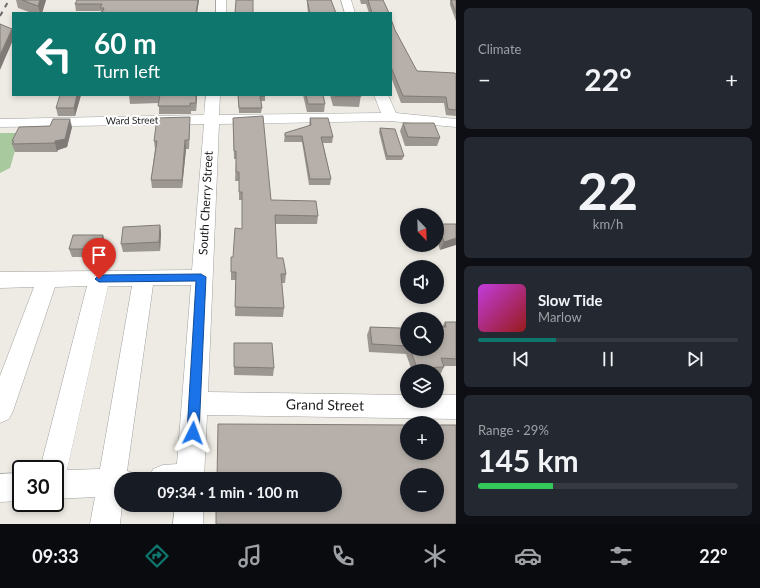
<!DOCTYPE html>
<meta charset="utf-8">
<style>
:root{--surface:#171b24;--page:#242831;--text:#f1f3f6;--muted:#9ea1a6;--line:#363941;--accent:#0f766e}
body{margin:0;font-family:Lato,sans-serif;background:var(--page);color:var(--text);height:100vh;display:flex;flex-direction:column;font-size:15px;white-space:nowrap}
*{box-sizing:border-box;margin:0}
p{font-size:13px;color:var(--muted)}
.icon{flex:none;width:22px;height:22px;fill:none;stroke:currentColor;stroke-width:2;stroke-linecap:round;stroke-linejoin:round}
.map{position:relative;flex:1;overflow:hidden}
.drawer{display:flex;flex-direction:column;gap:8px;padding:8px;background:#0d0f14;width:304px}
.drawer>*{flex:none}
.banner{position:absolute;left:12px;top:12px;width:380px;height:84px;border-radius:0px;box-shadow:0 2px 6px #0003;background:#0f766e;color:#fff;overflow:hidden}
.needle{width:26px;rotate:157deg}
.tools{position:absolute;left:400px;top:208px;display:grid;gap:8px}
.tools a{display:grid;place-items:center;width:44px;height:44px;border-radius:50%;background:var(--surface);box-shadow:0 2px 6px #0003;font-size:20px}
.speed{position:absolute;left:12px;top:460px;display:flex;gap:8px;font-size:20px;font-weight:700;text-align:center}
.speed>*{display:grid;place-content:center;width:52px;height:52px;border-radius:50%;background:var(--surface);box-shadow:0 2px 6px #0003;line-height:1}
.speed .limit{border:2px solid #111;border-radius:6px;background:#fff;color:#111}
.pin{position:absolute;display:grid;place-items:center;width:34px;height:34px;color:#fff;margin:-41px -17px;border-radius:50% 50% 50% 0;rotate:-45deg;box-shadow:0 0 4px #0007}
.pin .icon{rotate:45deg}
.me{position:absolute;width:44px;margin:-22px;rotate:3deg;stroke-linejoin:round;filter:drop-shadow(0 0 3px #0008)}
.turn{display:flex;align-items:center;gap:14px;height:84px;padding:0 16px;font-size:18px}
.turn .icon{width:52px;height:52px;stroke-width:2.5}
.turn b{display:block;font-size:28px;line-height:34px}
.big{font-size:30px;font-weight:700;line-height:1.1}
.drawer .card{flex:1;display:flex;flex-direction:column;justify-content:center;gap:6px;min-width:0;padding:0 14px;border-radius:6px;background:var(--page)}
.drawer .dial{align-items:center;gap:0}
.dial b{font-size:52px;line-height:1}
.song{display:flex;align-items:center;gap:12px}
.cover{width:48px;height:48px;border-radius:6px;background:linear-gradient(135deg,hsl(290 70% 55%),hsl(0 70% 35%))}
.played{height:4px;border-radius:2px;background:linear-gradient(90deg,var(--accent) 30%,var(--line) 30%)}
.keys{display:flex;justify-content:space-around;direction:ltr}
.heat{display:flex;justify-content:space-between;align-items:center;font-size:22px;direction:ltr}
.charge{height:6px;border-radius:3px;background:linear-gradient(90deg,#34c759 29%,var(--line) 0)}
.trip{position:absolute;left:114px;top:472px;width:228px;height:40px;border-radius:20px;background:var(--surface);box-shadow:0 2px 6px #0003;font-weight:700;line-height:40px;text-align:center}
.dock{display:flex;height:64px;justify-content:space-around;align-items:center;background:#090b0e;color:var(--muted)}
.dock .icon{width:28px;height:28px}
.dock .on{color:var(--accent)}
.dock b{font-size:18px;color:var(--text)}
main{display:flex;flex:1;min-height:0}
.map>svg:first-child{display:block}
</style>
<main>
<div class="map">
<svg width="456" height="524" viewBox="0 0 456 524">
<rect width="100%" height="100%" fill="#eeebe4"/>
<polygon fill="#a8c99d" points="0,133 20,133 10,168 0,173"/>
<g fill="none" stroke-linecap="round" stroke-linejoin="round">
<defs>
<g id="minor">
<rect x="216" y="0" width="10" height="13"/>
<polygon points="341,0 351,0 355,13 345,13"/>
<path d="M206,95H220L219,115L381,113L374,95H388L396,113L456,119V127L390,121L219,124L208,392L407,395V401H437V395H456V419L207,415L204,479H149L153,469L163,465L177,464L191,285H153L127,471L131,472L134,479H121V505H122L120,524H90L95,497L55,499V469H40L87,286L55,287L13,411L9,419L0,423V376L34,287L0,288V272L192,270L204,124L0,127V119L204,115ZM108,286H132L100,469L67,470Z"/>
<polygon points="21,473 21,501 0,502 0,474"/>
<polygon points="175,505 203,505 203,524 173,524"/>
</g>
</defs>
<use href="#minor" stroke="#a1a1a1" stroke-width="1"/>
<use href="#minor" fill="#fff" fill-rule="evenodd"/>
<polyline stroke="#6b6b6b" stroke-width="2" stroke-dasharray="5 5" stroke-linecap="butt" points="0,16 9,0"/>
</g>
<g fill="#9d9792">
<polygon points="16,0 46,0 42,13 32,13 18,8"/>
<polygon points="77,0 199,0 197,13 101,13 101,11 76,11 75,4"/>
<polygon points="307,0 336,13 308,13 307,4"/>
<polygon points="360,0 383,0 389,13 369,13 366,4 361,4"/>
<polygon points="450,0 456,0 456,21 450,5"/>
<polygon points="391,19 395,30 417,71 456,74 456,116 446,115 444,103 401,103 391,77"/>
<polygon points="81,95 75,116 58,116 56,108"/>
<polygon points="129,95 197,95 196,111 191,111 191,114 159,114 159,103 130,104"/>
<polygon points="238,95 265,95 265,101 261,101 262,108 261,113 239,113"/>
<polygon points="303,95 323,95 325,104 324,112 307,112"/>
<polygon points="330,95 361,95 359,107 333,106"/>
<polygon points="233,118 271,200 318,216 317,224 275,224 277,258 286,274 285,283 282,283 284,308 283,317 235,316 236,280 231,280 231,257 233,257 242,229 242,200 239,200 239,181 235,181 236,159 234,159"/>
<polygon points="310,118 333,137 332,143 323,143 331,179 330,185 309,185 302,142 284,142 285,133 309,126"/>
<polygon points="403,123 440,138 437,146 405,146 400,131"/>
<polygon points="190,126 189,149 186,149 182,188 152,188 151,180 155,149 154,141"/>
<polygon points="72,127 67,147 58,150 57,152 15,152 12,144 13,143 12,141"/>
<polygon points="380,128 404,156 402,160 386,160 379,132"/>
<polygon points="438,224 456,224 440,250 437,240 437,226"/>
<polygon points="160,225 161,234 160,251 123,252 121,244"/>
<polygon points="103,235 105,244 101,257 72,257 69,249"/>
<polygon points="445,322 456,322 456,366 444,366 444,367 440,375 437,375 437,371 412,371 406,354 369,352 367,335 370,327 399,328 407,328 407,349 437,349 442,327"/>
<polygon points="234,343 274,368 273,376 234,375"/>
</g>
<g fill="#807b77">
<polygon points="40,0 46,0 42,13 40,13 38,6"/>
<polygon points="198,0 199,0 197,13 196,13"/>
<polygon points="12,29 13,34 13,40 0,70 0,55"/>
<polygon points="77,95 81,95 75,116 74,108"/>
<polygon points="196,95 197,95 196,111"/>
<polygon points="70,119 72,127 67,147 58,150 57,152 55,143 55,141"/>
<polygon points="185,140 186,149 182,188 182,180"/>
<polygon points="160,225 161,234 160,251 159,242"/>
<polygon points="103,235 105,244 101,257 99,249"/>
<polygon points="456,238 456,245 440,250 444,242"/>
</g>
<g fill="#b7b0aa" stroke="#807b77" fill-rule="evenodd">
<polygon points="22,0 40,0 38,6"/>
<polygon points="77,0 198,0 196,13 102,13 104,8 100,8 102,4 75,4"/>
<polygon points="236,0 253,0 253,13 235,13"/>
<polygon points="307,0 331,0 336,13 310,13"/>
<polygon points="368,0 383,0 389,13 372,13"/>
<polygon points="451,0 456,0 456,13"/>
<polygon points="391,19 395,30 417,71 455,73 456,74 456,110 448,109 446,97 403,96 391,67"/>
<polygon points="0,24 12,29 0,55"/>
<polygon points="60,95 77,95 74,108 56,108"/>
<polygon points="129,95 196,95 196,103 190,103 190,106 158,106 160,95"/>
<polygon points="238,95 265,95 265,96 260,96 262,108 239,108"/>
<polygon points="306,95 323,95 325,104 308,104"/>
<rect x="335" y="95" width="26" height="1"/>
<polygon points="263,116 271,200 316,201 318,216 275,215 277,258 283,258 286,274 281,274 284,308 235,307 236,272 231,272 231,257 233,257 235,228 242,229 242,192 239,192 239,172 236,172 236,151 234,151 233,118"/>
<polygon points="190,117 189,140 185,140 182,180 151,180 157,141 154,141 157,118"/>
<polygon points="310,118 328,118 333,137 321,137 331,179 310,179 302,136 285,136 285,133 311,125"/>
<polygon points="53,119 70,119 65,139 55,141 55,143 12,144 14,141 12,141 19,127 50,126"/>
<polygon points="403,123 434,123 440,138 408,137"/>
<polygon points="380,128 395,129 404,156 387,156"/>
<polygon points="438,224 456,224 456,238 444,242"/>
<polygon points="160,225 159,242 121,244 123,227"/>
<polygon points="73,235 103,235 99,249 69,249"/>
<polygon points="445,322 456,322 456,359 441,358 444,367 417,368 410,349 437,349 437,327 446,327"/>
<polygon points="370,327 399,328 407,328 407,346 372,344"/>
<polygon points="234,343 272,343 274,368 234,367"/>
<path d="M218,424L407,425V453H437V425H456V524H216V505H335V479H217ZM407,475H437V505H407Z"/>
</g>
<polygon fill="#1a73e8" stroke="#114b97" points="201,274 206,277 199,433 197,437 193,438 189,437 187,433 196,281 99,282 95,279 99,275"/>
<g text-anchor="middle" stroke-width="4" stroke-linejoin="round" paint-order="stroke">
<g font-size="10" fill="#1d1d1d" stroke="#fff">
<text transform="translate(132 120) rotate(-1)" y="4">Ward Street</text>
</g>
<g font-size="12" fill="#1d1d1d" stroke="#fff">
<text transform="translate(206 203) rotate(-87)" y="4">South Cherry Street</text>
</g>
<g font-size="14" fill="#1d1d1d" stroke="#fff">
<text transform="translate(325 405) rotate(1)" y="5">Grand Street</text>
</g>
</g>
</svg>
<div class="tools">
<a><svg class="needle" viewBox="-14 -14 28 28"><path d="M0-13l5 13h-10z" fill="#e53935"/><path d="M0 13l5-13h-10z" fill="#9ea1a6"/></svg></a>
<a><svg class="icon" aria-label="sound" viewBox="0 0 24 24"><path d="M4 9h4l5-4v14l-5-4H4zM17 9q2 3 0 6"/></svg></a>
<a><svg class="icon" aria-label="search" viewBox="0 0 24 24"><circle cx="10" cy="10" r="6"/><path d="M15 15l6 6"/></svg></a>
<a><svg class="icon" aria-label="layers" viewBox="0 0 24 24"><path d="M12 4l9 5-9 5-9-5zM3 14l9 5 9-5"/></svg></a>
<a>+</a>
<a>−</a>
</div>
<div class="speed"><div class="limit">30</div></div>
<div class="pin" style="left:99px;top:279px;background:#d93025"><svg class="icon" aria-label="arrive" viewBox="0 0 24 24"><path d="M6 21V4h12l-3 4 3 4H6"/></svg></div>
<svg class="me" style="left:193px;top:433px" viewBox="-20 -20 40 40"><path d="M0-17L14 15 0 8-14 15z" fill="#1a73e8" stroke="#fff" stroke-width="4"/></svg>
<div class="trip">09:34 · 1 min · 100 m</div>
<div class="banner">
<div class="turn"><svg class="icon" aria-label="left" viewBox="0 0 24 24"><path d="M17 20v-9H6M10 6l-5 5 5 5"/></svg><div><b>60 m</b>Turn left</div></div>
</div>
</div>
<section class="drawer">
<div class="card"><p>Climate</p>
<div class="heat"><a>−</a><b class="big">22°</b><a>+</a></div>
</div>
<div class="card dial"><b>22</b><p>km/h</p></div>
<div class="card">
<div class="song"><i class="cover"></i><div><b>Slow Tide</b><p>Marlow</p></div></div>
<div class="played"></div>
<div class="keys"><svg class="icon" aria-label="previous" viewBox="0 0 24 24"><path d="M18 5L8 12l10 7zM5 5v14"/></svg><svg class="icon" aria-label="pause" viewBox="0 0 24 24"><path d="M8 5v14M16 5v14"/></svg><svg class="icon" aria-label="next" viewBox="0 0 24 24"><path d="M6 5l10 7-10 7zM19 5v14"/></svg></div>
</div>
<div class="card"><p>Range · 29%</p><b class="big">145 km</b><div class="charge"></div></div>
</section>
</main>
<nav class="dock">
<b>09:33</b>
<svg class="icon on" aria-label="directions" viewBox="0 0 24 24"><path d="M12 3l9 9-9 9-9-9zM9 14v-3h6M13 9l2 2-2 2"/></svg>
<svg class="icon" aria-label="music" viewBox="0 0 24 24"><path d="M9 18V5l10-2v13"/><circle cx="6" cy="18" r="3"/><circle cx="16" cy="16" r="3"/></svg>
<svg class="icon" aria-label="phone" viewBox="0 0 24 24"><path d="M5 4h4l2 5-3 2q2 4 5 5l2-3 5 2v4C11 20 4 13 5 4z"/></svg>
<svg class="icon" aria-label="climate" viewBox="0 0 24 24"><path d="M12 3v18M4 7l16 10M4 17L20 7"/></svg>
<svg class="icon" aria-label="car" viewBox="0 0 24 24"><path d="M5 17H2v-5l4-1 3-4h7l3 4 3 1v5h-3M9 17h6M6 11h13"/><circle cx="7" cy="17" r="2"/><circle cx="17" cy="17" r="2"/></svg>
<svg class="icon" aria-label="filters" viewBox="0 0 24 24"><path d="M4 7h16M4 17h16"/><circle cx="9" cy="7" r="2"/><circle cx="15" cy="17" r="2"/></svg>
<b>22°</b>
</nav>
